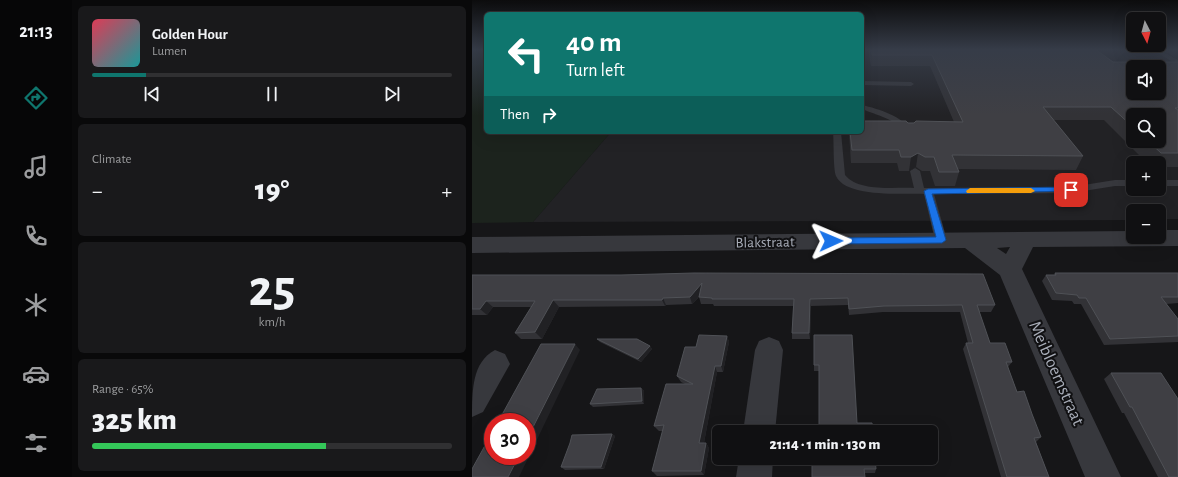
<!DOCTYPE html>
<meta charset="utf-8">
<style>
:root{--surface:#101012;--page:#19191b;--text:#f1f3f6;--muted:#9c9d9f;--line:#303032;--accent:#0f766e}
body{margin:0;font-family:"Alegreya Sans",sans-serif;background:var(--page);color:var(--text);height:100vh;display:flex;flex-direction:column;font-size:15px;white-space:nowrap}
*{box-sizing:border-box;margin:0}
p{font-size:13px;color:var(--muted)}
.icon{flex:none;width:22px;height:22px;fill:none;stroke:currentColor;stroke-width:2;stroke-linecap:round;stroke-linejoin:round}
.map{position:relative;flex:1;overflow:hidden}
.side{display:flex;flex-direction:column;gap:6px;padding:6px;background:#09090a;width:400px}
.side>*{flex:none}
.top-card{position:absolute;left:12px;top:12px;width:380px;height:122px;border-radius:6px;box-shadow:0 4px 16px #0002,0 0 0 1px var(--line);background:#0f766e;color:#fff;overflow:hidden}
.needle{width:26px;rotate:174deg}
.fabs{position:absolute;left:654px;top:12px;display:grid;gap:8px}
.fabs a{display:grid;place-items:center;width:40px;height:40px;border-radius:6px;background:var(--surface);box-shadow:0 4px 16px #0002,0 0 0 1px var(--line);font-size:20px}
.speed{position:absolute;left:12px;top:413px;display:flex;gap:8px;font-size:20px;font-weight:700;text-align:center}
.speed>*{display:grid;place-content:center;width:52px;height:52px;border-radius:50%;background:var(--surface);box-shadow:0 4px 16px #0002,0 0 0 1px var(--line);line-height:1}
.speed .limit{border:6px solid #d22;background:#fff;color:#111}
.pin{position:absolute;display:grid;place-items:center;width:34px;height:34px;color:#fff;margin:-17px;border-radius:8px;box-shadow:0 2px 6px #0006}
.me{position:absolute;width:44px;margin:-22px;rotate:89deg;stroke-linejoin:round;filter:drop-shadow(0 0 3px #0008)}
.turn{display:flex;align-items:center;gap:14px;height:84px;padding:0 16px;font-size:18px}
.turn .icon{width:52px;height:52px;stroke-width:2.5}
.turn b{display:block;font-size:28px;line-height:34px}
.then{display:flex;align-items:center;height:38px;padding:0 16px;background:#0003;gap:8px;font-size:15px}
.big{font-size:30px;font-weight:800;line-height:1.1}
.side .widget{flex:1;display:flex;flex-direction:column;justify-content:center;gap:6px;min-width:0;padding:0 14px;border-radius:6px;background:var(--page)}
.side .dial{align-items:center;gap:0}
.dial b{font-size:52px;line-height:1}
.song{display:flex;align-items:center;gap:12px}
.cover{width:48px;height:48px;border-radius:6px;background:linear-gradient(135deg,hsl(350 70% 55%),hsl(180 70% 35%))}
.played{height:4px;border-radius:2px;background:linear-gradient(90deg,var(--accent) 15%,var(--line) 15%)}
.keys{display:flex;justify-content:space-around;direction:ltr}
.heat{display:flex;justify-content:space-between;align-items:center;font-size:22px;direction:ltr}
.charge{height:6px;border-radius:3px;background:linear-gradient(90deg,#34c759 65%,var(--line) 0)}
.trip{position:absolute;left:240px;top:425px;width:226px;height:40px;border-radius:6px;background:var(--surface);box-shadow:0 4px 16px #0002,0 0 0 1px var(--line);font-weight:800;line-height:40px;text-align:center}
main{display:flex;flex:1;min-height:0}
.dock{display:flex;flex-direction:column;width:72px;justify-content:space-around;align-items:center;background:#060607;color:var(--muted)}
.dock .icon{width:28px;height:28px}
.dock .active{color:var(--accent)}
.dock b{font-size:18px;color:var(--text)}
.map>svg:first-child{display:block}
</style>
<main>
<nav class="dock">
<b>21:13</b>
<svg class="icon active" aria-label="directions" viewBox="0 0 24 24"><path d="M12 3l9 9-9 9-9-9zM9 14v-3h6M13 9l2 2-2 2"/></svg>
<svg class="icon" aria-label="music" viewBox="0 0 24 24"><path d="M9 18V5l10-2v13"/><circle cx="6" cy="18" r="3"/><circle cx="16" cy="16" r="3"/></svg>
<svg class="icon" aria-label="phone" viewBox="0 0 24 24"><path d="M5 4h4l2 5-3 2q2 4 5 5l2-3 5 2v4C11 20 4 13 5 4z"/></svg>
<svg class="icon" aria-label="climate" viewBox="0 0 24 24"><path d="M12 3v18M4 7l16 10M4 17L20 7"/></svg>
<svg class="icon" aria-label="car" viewBox="0 0 24 24"><path d="M5 17H2v-5l4-1 3-4h7l3 4 3 1v5h-3M9 17h6M6 11h13"/><circle cx="7" cy="17" r="2"/><circle cx="17" cy="17" r="2"/></svg>
<svg class="icon" aria-label="filters" viewBox="0 0 24 24"><path d="M4 7h16M4 17h16"/><circle cx="9" cy="7" r="2"/><circle cx="15" cy="17" r="2"/></svg>
</nav>
<section class="side">
<div class="widget">
<div class="song"><i class="cover"></i><div><b>Golden Hour</b><p>Lumen</p></div></div>
<div class="played"></div>
<div class="keys"><svg class="icon" aria-label="previous" viewBox="0 0 24 24"><path d="M18 5L8 12l10 7zM5 5v14"/></svg><svg class="icon" aria-label="pause" viewBox="0 0 24 24"><path d="M8 5v14M16 5v14"/></svg><svg class="icon" aria-label="next" viewBox="0 0 24 24"><path d="M6 5l10 7-10 7zM19 5v14"/></svg></div>
</div>
<div class="widget"><p>Climate</p>
<div class="heat"><a>−</a><b class="big">19°</b><a>+</a></div>
</div>
<div class="widget dial"><b>25</b><p>km/h</p></div>
<div class="widget"><p>Range · 65%</p><b class="big">325 km</b><div class="charge"></div></div>
</section>
<div class="map">
<svg width="706" height="477" viewBox="0 0 706 477">
<rect width="100%" height="100%" fill="#161618"/>
<path fill="#222225" fill-rule="evenodd" d="M390,49H706V219H687V211H661V220L61,222L139,132H390ZM661,67H687V93H661ZM661,115H687V141H661ZM661,163H687V189H661Z"/>
<polygon fill="#1c231d" points="0,49 14,49 14,132 139,132 61,222 0,223"/>
<g fill="none" stroke-linecap="round" stroke-linejoin="round">
<g fill="#37383d" fill-rule="evenodd">
<polygon points="679,49 685,49 706,60 706,65"/>
<polygon points="390,81 439,82 442,84 439,86 390,85"/>
<path d="M390,105C407,109 430,116 440,131L439,133H433C424,119 404,115 390,109Z"/>
<path d="M361,132H369L373,175C387,192 421,187 442,188L438,171L443,168L448,171L452,188L599,187L643,180H661V186H643L599,193L462,194L475,240L473,243H465L463,240L452,194C431,193 374,198 364,176C361,168 362,141 361,132Z"/>
<rect x="687" y="180" width="19" height="6"/>
</g>
<g fill="#37383d" fill-rule="evenodd">
<path d="M687,230H706V246L561,247L550,269L649,477H613L528,275L493,248L0,253V237L661,231V237H687ZM538,247L534,254L525,248Z"/>
<polygon points="297,337 307,341 311,350 303,432 271,432 283,350 287,341"/>
<path d="M23,350L33,354L38,364L11,412L0,417C0,391 0,362 23,350Z"/>
<polygon points="267,458 301,458 300,477 264,477"/>
</g>
</g>
<g fill="#323236" fill-rule="evenodd">
<path d="M396,49H623L641,62H706V167H687V163H675L632,120H581L611,156L604,170L486,169L487,172L483,186H463L458,171H450L444,167L437,171H427L425,163H379L377,132H390L436,123L482,122L458,66H399ZM661,115L687,141H661Z"/>
<polygon points="583,273 706,273 706,303 694,304 706,319 706,342 632,345 609,304 602,304 600,301 580,300 570,281 574,275 582,275"/>
<polygon points="0,275 523,305 519,312 507,312 518,343 540,362 536,367 545,392 569,437 564,442 577,477 529,477 491,349 494,343 496,343 488,312 411,312 377,315 376,305 339,306 338,339 320,339 320,333 321,306 242,306 241,304 229,304 227,297 220,304 194,305 193,306 87,307 70,339 49,339 43,333 59,307 21,307 15,315 0,315"/>
<polygon points="342,335 385,423 347,432 347,371 342,371"/>
<polygon points="255,336 257,342 251,372 245,372 232,443 234,443 237,448 232,475 185,476 180,471 191,431 187,431 182,426 213,384 209,382 205,376 224,347"/>
<polygon points="125,339 178,346 180,349 169,362 128,342"/>
<polygon points="639,373 706,477 686,477 652,413 650,413 632,379"/>
<polygon points="169,388 172,391 172,404 121,407 118,404"/>
<polygon points="140,434 143,436 132,469 93,470 89,467"/>
<polygon points="340,458 404,469 403,473 393,473"/>
</g>
<g fill="#212124">
<polygon points="446,153 444,167 437,171 439,157"/>
<polygon points="230,283 233,290 220,304 218,297"/>
<polygon points="191,298 194,305 193,306 190,300"/>
<polygon points="338,299 339,306 338,339 337,333"/>
<polygon points="81,300 87,307 70,339 63,332"/>
<polygon points="14,301 21,307 15,315 8,309"/>
<polygon points="255,336 257,342 251,372 249,366"/>
<polygon points="103,344 108,350 47,477 36,477 47,456 55,456 55,439"/>
<polygon points="178,346 180,349 169,362 166,359"/>
<polygon points="243,366 245,372 231,448 227,443"/>
<polygon points="169,388 172,391 172,404 170,401"/>
<polygon points="140,434 143,436 132,469 129,467"/>
<polygon points="234,443 237,448 232,475 229,471"/>
</g>
<g fill="#3f3f44" stroke="#4f5156" fill-rule="evenodd">
<path d="M399,49H623L641,62H706V108H703L706,110V153H689L676,141H687V115H661V127L639,107H571L611,156L480,155L487,172H467L462,157H453L446,153L439,157H429L427,150H380L378,132H390V121H434L436,123H442L444,121L491,122L460,55H400ZM661,67H687V93H661Z"/>
<polygon points="222,273 511,274 523,305 505,305 518,343 533,343 540,362 534,362 545,392 552,391 560,414 569,437 562,438 577,477 535,477 494,343 501,343 490,305 412,306 377,309 376,298 338,299 337,333 320,333 322,299 240,299 240,298 227,297 230,283 218,297 191,298 190,300 81,300 63,332 43,333 63,301 14,301 8,309 0,309 0,275 149,275"/>
<polygon points="583,273 706,273 706,297 689,297 706,319 706,336 638,339 614,298 607,298 605,295 584,293 574,275 584,275"/>
<polygon points="227,335 255,336 249,366 243,366 227,443 234,443 229,471 180,471 192,425 182,426 194,384 221,384 205,376 213,347 224,347"/>
<polygon points="342,335 380,335 385,423 400,423 401,432 347,432 347,365 342,365"/>
<polygon points="125,339 165,339 178,346 166,359"/>
<polygon points="69,344 103,344 55,439 55,422 26,422"/>
<polygon points="639,373 689,373 706,399 706,477 697,477 660,407 658,407"/>
<polygon points="169,388 170,401 118,404 125,389"/>
<polygon points="21,431 21,456 47,456 36,477 0,477 0,469"/>
<polygon points="140,434 129,467 89,467 98,443 100,435"/>
<polygon points="340,458 403,458 404,469 392,469 393,477 340,477"/>
</g>
<linearGradient id="sky" x2="0" y2="1"><stop stop-color="#0c0c0d"/><stop offset="0.43" stop-color="#363c48"/><stop offset="1" stop-color="#363c48" stop-opacity="0"/></linearGradient>
<rect width="706" height="115" fill="url(#sky)"/>
<polygon fill="#1a73e8" stroke="#114b97" points="599,187 602,188 602,191 460,194 474,240 470,243 359,244 354,241 359,238 464,237 452,191 456,189"/>
<polygon fill="#f59e0b" points="498,188 559,188 563,191 559,193 495,193 494,191"/>
<g text-anchor="middle" stroke-width="4" stroke-linejoin="round" paint-order="stroke">
<g font-size="15" fill="#a8adb8" stroke="#111113">
<text transform="translate(293 242) rotate(-1)" y="5">Blakstraat</text>
</g>
<g font-size="18" fill="#a8adb8" stroke="#111113">
<text transform="translate(585 373) rotate(66)" y="6">Meibloemstraat</text>
</g>
</g>
</svg>
<div class="fabs">
<a><svg class="needle" viewBox="-14 -14 28 28"><path d="M0-13l5 13h-10z" fill="#e53935"/><path d="M0 13l5-13h-10z" fill="#9c9d9f"/></svg></a>
<a><svg class="icon" aria-label="sound" viewBox="0 0 24 24"><path d="M4 9h4l5-4v14l-5-4H4zM17 9q2 3 0 6"/></svg></a>
<a><svg class="icon" aria-label="search" viewBox="0 0 24 24"><circle cx="10" cy="10" r="6"/><path d="M15 15l6 6"/></svg></a>
<a>+</a>
<a>−</a>
</div>
<div class="speed"><div class="limit">30</div></div>
<div class="pin" style="left:599px;top:190px;background:#d93025"><svg class="icon" aria-label="arrive" viewBox="0 0 24 24"><path d="M6 21V4h12l-3 4 3 4H6"/></svg></div>
<svg class="me" style="left:359px;top:241px" viewBox="-20 -20 40 40"><path d="M0-17L14 15 0 8-14 15z" fill="#1a73e8" stroke="#fff" stroke-width="4"/></svg>
<div class="trip">21:14 · 1 min · 130 m</div>
<div class="top-card">
<div class="turn"><svg class="icon" aria-label="left" viewBox="0 0 24 24"><path d="M17 20v-9H6M10 6l-5 5 5 5"/></svg><div><b>40 m</b>Turn left</div></div>
<div class="then">Then<svg class="icon" aria-label="right" viewBox="0 0 24 24"><path d="M7 20v-9h11M14 6l5 5-5 5"/></svg></div>
</div>
</div>
</main>
